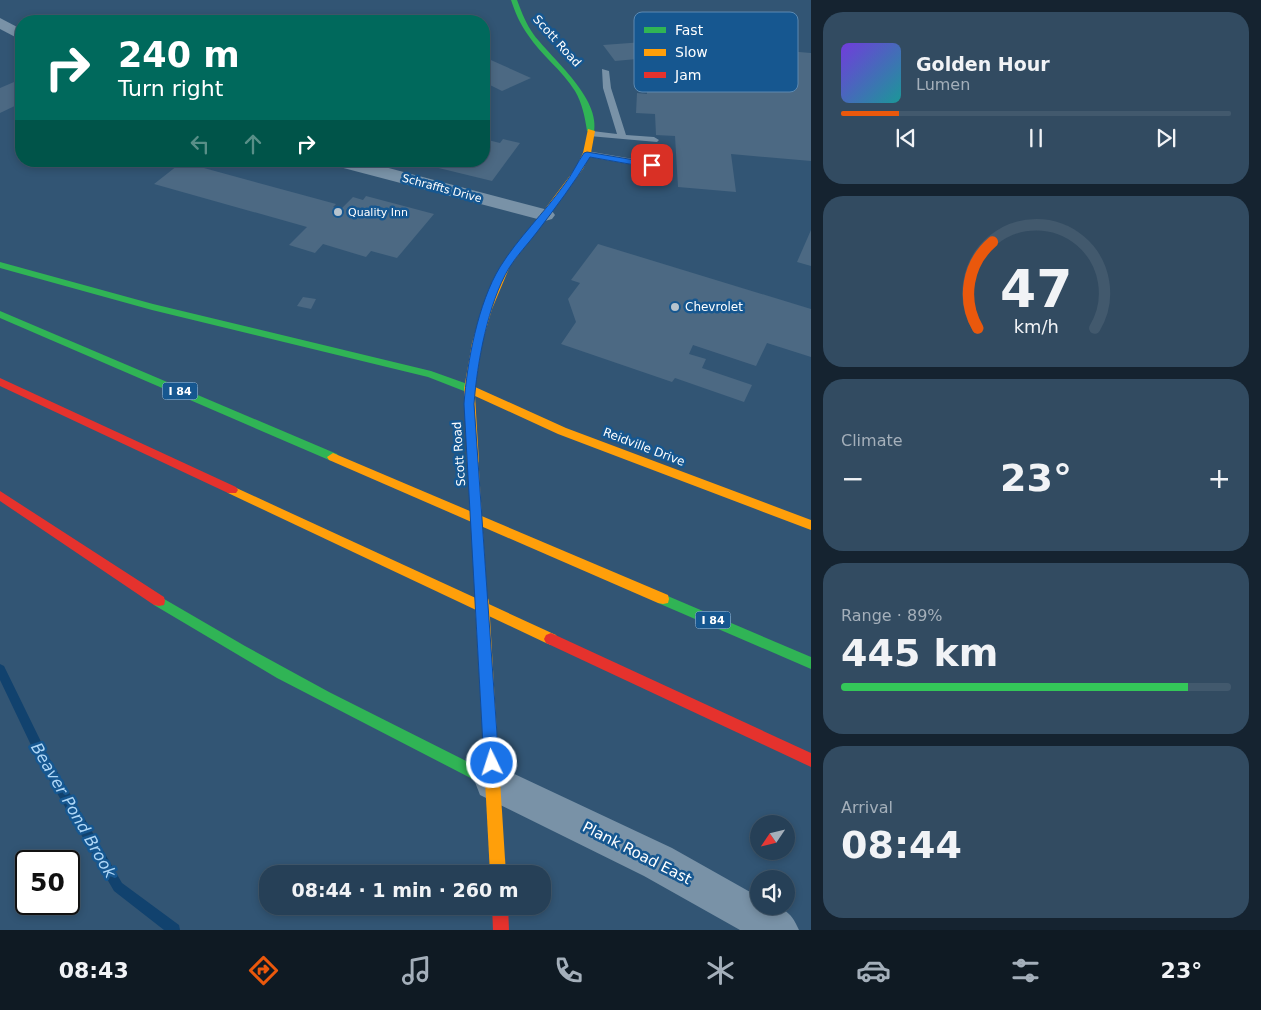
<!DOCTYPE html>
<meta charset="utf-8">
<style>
:root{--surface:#264057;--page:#324b61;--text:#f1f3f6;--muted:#a4afba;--line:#42596d;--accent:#ea580c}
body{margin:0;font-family:"DejaVu Sans",sans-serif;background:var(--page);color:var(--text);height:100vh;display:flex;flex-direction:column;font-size:19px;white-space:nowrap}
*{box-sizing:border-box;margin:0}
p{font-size:16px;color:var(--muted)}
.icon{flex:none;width:28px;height:28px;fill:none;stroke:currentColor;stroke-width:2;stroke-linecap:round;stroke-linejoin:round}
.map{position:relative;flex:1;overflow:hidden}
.drawer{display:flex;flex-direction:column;gap:12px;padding:12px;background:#152330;width:450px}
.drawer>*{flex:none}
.banner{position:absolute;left:15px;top:15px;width:475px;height:152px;border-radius:20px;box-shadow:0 2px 8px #0003,0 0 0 1px var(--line);background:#00695c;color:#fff;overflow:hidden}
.needle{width:32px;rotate:235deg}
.tools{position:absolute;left:750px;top:815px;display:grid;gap:10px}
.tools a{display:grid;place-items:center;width:45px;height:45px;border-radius:50%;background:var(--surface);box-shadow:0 2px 8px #0003,0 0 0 1px var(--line);font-size:25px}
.speed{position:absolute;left:15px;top:850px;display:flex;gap:10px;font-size:25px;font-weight:700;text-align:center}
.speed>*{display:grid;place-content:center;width:65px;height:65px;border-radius:50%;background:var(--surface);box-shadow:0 2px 8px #0003,0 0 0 1px var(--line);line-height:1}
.speed .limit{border:2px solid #111;border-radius:8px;background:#fff;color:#111}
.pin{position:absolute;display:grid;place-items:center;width:42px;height:42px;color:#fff;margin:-21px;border-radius:10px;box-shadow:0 2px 8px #0006}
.me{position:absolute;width:55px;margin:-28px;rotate:356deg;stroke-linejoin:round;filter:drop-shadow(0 0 4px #0008)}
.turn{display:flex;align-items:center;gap:18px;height:105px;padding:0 20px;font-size:22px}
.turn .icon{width:65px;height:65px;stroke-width:2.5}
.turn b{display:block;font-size:35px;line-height:42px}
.lanes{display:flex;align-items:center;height:48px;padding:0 20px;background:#0003;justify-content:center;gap:25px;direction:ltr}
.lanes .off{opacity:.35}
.big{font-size:38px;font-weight:700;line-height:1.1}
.drawer .tile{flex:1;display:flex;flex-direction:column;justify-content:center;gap:8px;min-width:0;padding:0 18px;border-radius:20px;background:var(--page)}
.drawer .dial{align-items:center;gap:0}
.dial svg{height:130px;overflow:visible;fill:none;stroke:var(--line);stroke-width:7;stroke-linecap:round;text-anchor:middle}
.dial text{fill:var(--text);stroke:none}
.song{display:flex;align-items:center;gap:15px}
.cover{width:60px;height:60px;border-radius:8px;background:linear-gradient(135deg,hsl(260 70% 55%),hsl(180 70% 35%))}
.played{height:5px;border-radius:2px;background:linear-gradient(90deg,var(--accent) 15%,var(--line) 15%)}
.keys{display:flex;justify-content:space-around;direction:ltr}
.heat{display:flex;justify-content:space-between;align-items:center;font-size:28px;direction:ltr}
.charge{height:8px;border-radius:4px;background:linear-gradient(90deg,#34c759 89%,var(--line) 0)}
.trip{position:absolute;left:259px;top:865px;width:292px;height:50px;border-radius:20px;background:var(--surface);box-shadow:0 2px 8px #0003,0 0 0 1px var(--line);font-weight:700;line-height:50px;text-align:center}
.tab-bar{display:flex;height:80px;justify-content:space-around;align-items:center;background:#0f1a23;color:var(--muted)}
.tab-bar .icon{width:35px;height:35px}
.tab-bar .on{color:var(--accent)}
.tab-bar b{font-size:22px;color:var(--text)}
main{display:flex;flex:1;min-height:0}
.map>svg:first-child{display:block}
</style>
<main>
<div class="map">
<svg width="811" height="930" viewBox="0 0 811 930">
<rect width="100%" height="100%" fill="#325574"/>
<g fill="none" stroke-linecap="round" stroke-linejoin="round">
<polygon fill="#11426e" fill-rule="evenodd" points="0,664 4,666 48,756 122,883 179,925 180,930 164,930 114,891 40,764 0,680"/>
</g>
<g fill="#4c6983">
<polygon points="657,41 670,56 615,61 603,45"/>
<polygon points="723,46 811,53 811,161 731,154 736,192 678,187 675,136 656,135 655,114 636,113 637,93 647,94 647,81 654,82 654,79 685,82 684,74 690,74 690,72 744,76 743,71 720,69 718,57 725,58"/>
<polygon points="484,57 531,78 502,91 484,82"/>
<polygon points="21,79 21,103 0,113 0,88"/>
<polygon points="484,139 500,143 503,139 520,143 492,181 414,162 484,161"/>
<polygon points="182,162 336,204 333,207 341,209 353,197 363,200 366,196 434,214 397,258 371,251 366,257 323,244 315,253 289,245 307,227 154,184"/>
<polygon points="811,230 811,266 797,262"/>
<polygon points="598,244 811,309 811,357 767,343 756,366 693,345 689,354 706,359 702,368 752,385 744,402 675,378 672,382 561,344 576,322 568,299 580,283 571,280"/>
<polygon points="303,297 316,299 311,309 297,306"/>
</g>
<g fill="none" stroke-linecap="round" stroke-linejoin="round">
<g fill="#7992a7" fill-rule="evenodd">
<polygon points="602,69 609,71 611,88 626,135 654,137 659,140 657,142 589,136 589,132 592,131 617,134 603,88"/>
<polygon points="587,151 668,165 673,168 668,171 584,156 582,154"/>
</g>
<g fill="#7992a7" fill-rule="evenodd">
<polygon points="0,18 21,29 21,40 0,29"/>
<polygon points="330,161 362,161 552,211 555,215 552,219 545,221 332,165"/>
<path d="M493,764L672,848L759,897V906C781,906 790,909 799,930H740L644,876L480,795L475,782L480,769Z"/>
</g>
<g fill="#30b455" fill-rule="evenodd">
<path d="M511,0H517C522,13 526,24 534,35C553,60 601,98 594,133L587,131C585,117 582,103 575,91C562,70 541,55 528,35C520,24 515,12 511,0Z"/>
<polygon points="0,262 153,304 431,371 473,386 474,389 469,393 428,377 152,310 0,268"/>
<polygon points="0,311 337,454 339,457 333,461 329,460 0,318"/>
<polygon points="663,594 811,657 811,669 658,603 657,599 658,595"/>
<polygon points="159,596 245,646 329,692 498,777 500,782 498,787 493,789 488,787 277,678 154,605 153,601 154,597"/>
</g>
<g fill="#ff9f0a" fill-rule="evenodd">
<polygon points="588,129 595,131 591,153 583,169 510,266 492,309 482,343 475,387 566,428 811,520 811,530 558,434 475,396 479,462 473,466 467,462 464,389 472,343 482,309 502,266 575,169 583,153"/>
<polygon points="333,453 668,595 669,599 668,603 663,604 658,603 329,460 327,457"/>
<polygon points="232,486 556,635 558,639 556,643 551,645 546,643 228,493 226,490 228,487"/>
<polygon points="487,680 492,682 494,686 506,874 490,874 480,686 482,682"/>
</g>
<g fill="#e5322d" fill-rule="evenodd">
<polygon points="0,378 236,487 238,490 236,493 228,493 0,386"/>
<polygon points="0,491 164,597 165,601 164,605 159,606 154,605 0,501"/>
<polygon points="551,633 811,753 811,767 546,643 544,639 546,635"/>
<polygon points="492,906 508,906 509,930 493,930"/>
</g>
<polyline stroke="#ff9f0a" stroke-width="11" points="473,462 482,603"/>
<polyline stroke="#ff9f0a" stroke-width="14" points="482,602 487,686"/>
</g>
<path fill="#1a73e8" stroke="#114b97" d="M587,152L652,163L656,165L652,168L590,157C574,183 556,207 537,232C528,244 517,255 509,268C488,303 477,363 474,404L499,763L497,768L492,770L486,768L484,763L464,404C467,362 478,303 500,267C518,238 544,213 564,185C572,175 577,163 584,153Z"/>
<g fill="#b7c4ce" stroke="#165790" stroke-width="2">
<circle cx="338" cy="212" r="5"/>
<circle cx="675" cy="307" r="5"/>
</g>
<g text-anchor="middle" stroke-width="5" stroke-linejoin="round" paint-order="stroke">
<g font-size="11" fill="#fff" stroke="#165790">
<text transform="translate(442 188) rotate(15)" y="4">Schraffts Drive</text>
</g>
<g font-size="11" fill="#fff" stroke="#165790" text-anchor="start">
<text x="348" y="216">Quality Inn</text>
</g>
<g fill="#165790" stroke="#b9cdde" stroke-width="1">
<rect x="162.5" y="382.5" width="35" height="17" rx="4"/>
<rect x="695.5" y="611.5" width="35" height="17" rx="4"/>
</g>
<g font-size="11" font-weight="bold" fill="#fff">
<text x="180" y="395">I 84</text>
<text x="713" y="624">I 84</text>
</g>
<g font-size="12" fill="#fff" stroke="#165790">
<text transform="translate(557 41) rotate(48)" y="4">Scott Road</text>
<text transform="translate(644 447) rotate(21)" y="4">Reidville Drive</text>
<text transform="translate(459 454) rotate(-94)" y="4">Scott Road</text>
</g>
<g font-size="12" fill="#fff" stroke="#165790" text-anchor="start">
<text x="685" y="311">Chevrolet</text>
</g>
<g font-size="15" fill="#fff" stroke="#165790">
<text transform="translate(637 853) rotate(27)" y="5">Plank Road East</text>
</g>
<g font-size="16" font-style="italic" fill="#afd7f7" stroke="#165790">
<text transform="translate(74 810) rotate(60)" y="6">Beaver Pond Brook</text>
</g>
</g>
<rect x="634" y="12" width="164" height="80" rx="8" fill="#165790" stroke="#5c89b1" stroke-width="1"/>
<rect x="644" y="27" width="22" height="6" fill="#30b455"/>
<rect x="644" y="49" width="22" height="7" fill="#ff9f0a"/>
<rect x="644" y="72" width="22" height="6" fill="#e5322d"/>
<g font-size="14" fill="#fff">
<text x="675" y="35">Fast</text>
<text x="675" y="57">Slow</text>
<text x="675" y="80">Jam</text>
</g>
</svg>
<div class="tools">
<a><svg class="needle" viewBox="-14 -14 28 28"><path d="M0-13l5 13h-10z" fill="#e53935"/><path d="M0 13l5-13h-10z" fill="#a4afba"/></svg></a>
<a><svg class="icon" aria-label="sound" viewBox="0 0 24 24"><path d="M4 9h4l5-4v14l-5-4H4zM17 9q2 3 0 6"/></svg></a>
</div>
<div class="speed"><div class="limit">50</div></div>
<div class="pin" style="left:652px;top:165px;background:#d93025"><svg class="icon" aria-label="arrive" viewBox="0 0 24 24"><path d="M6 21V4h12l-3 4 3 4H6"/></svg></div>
<svg class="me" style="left:492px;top:763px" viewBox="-20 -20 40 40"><circle r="17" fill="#1a73e8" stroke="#fff" stroke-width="3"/><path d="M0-11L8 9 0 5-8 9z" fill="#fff"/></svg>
<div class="trip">08:44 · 1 min · 260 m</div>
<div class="banner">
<div class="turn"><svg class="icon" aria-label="right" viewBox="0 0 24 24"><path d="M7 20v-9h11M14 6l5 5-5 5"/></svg><div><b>240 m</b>Turn right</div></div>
<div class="lanes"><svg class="icon off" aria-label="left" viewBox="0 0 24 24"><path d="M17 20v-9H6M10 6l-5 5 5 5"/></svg><svg class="icon off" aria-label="ahead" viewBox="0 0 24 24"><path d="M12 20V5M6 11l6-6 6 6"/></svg><svg class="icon" aria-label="right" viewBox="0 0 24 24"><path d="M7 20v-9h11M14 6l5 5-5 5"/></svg></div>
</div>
</div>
<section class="drawer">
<div class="tile">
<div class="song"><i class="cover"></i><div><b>Golden Hour</b><p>Lumen</p></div></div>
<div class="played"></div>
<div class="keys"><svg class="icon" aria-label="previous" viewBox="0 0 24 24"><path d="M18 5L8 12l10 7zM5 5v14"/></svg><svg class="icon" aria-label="pause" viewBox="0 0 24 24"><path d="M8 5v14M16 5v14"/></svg><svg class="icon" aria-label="next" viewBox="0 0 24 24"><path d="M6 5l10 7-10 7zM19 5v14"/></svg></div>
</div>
<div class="tile dial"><svg viewBox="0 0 100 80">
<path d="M14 69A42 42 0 1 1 86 69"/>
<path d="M14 69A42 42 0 0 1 23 16" stroke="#ea580c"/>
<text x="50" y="56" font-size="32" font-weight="700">47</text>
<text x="50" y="72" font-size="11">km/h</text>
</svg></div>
<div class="tile"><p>Climate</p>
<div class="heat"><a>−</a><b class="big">23°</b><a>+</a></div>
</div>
<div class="tile"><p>Range · 89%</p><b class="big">445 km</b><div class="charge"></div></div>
<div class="tile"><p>Arrival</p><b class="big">08:44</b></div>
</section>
</main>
<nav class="tab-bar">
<b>08:43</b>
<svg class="icon on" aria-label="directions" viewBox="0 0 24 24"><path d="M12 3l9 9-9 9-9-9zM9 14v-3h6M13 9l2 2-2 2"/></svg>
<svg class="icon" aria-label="music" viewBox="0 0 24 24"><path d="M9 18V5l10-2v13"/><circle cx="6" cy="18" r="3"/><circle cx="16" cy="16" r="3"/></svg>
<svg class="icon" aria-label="phone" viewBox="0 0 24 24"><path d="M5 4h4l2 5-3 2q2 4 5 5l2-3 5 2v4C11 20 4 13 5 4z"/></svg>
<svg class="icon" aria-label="climate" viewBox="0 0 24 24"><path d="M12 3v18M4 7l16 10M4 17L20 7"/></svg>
<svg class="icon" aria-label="car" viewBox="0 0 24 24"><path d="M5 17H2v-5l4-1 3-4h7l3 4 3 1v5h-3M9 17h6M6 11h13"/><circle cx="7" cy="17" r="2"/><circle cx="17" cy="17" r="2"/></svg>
<svg class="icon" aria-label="filters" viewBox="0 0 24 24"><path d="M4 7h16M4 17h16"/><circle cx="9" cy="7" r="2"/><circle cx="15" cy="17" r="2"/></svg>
<b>23°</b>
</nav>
